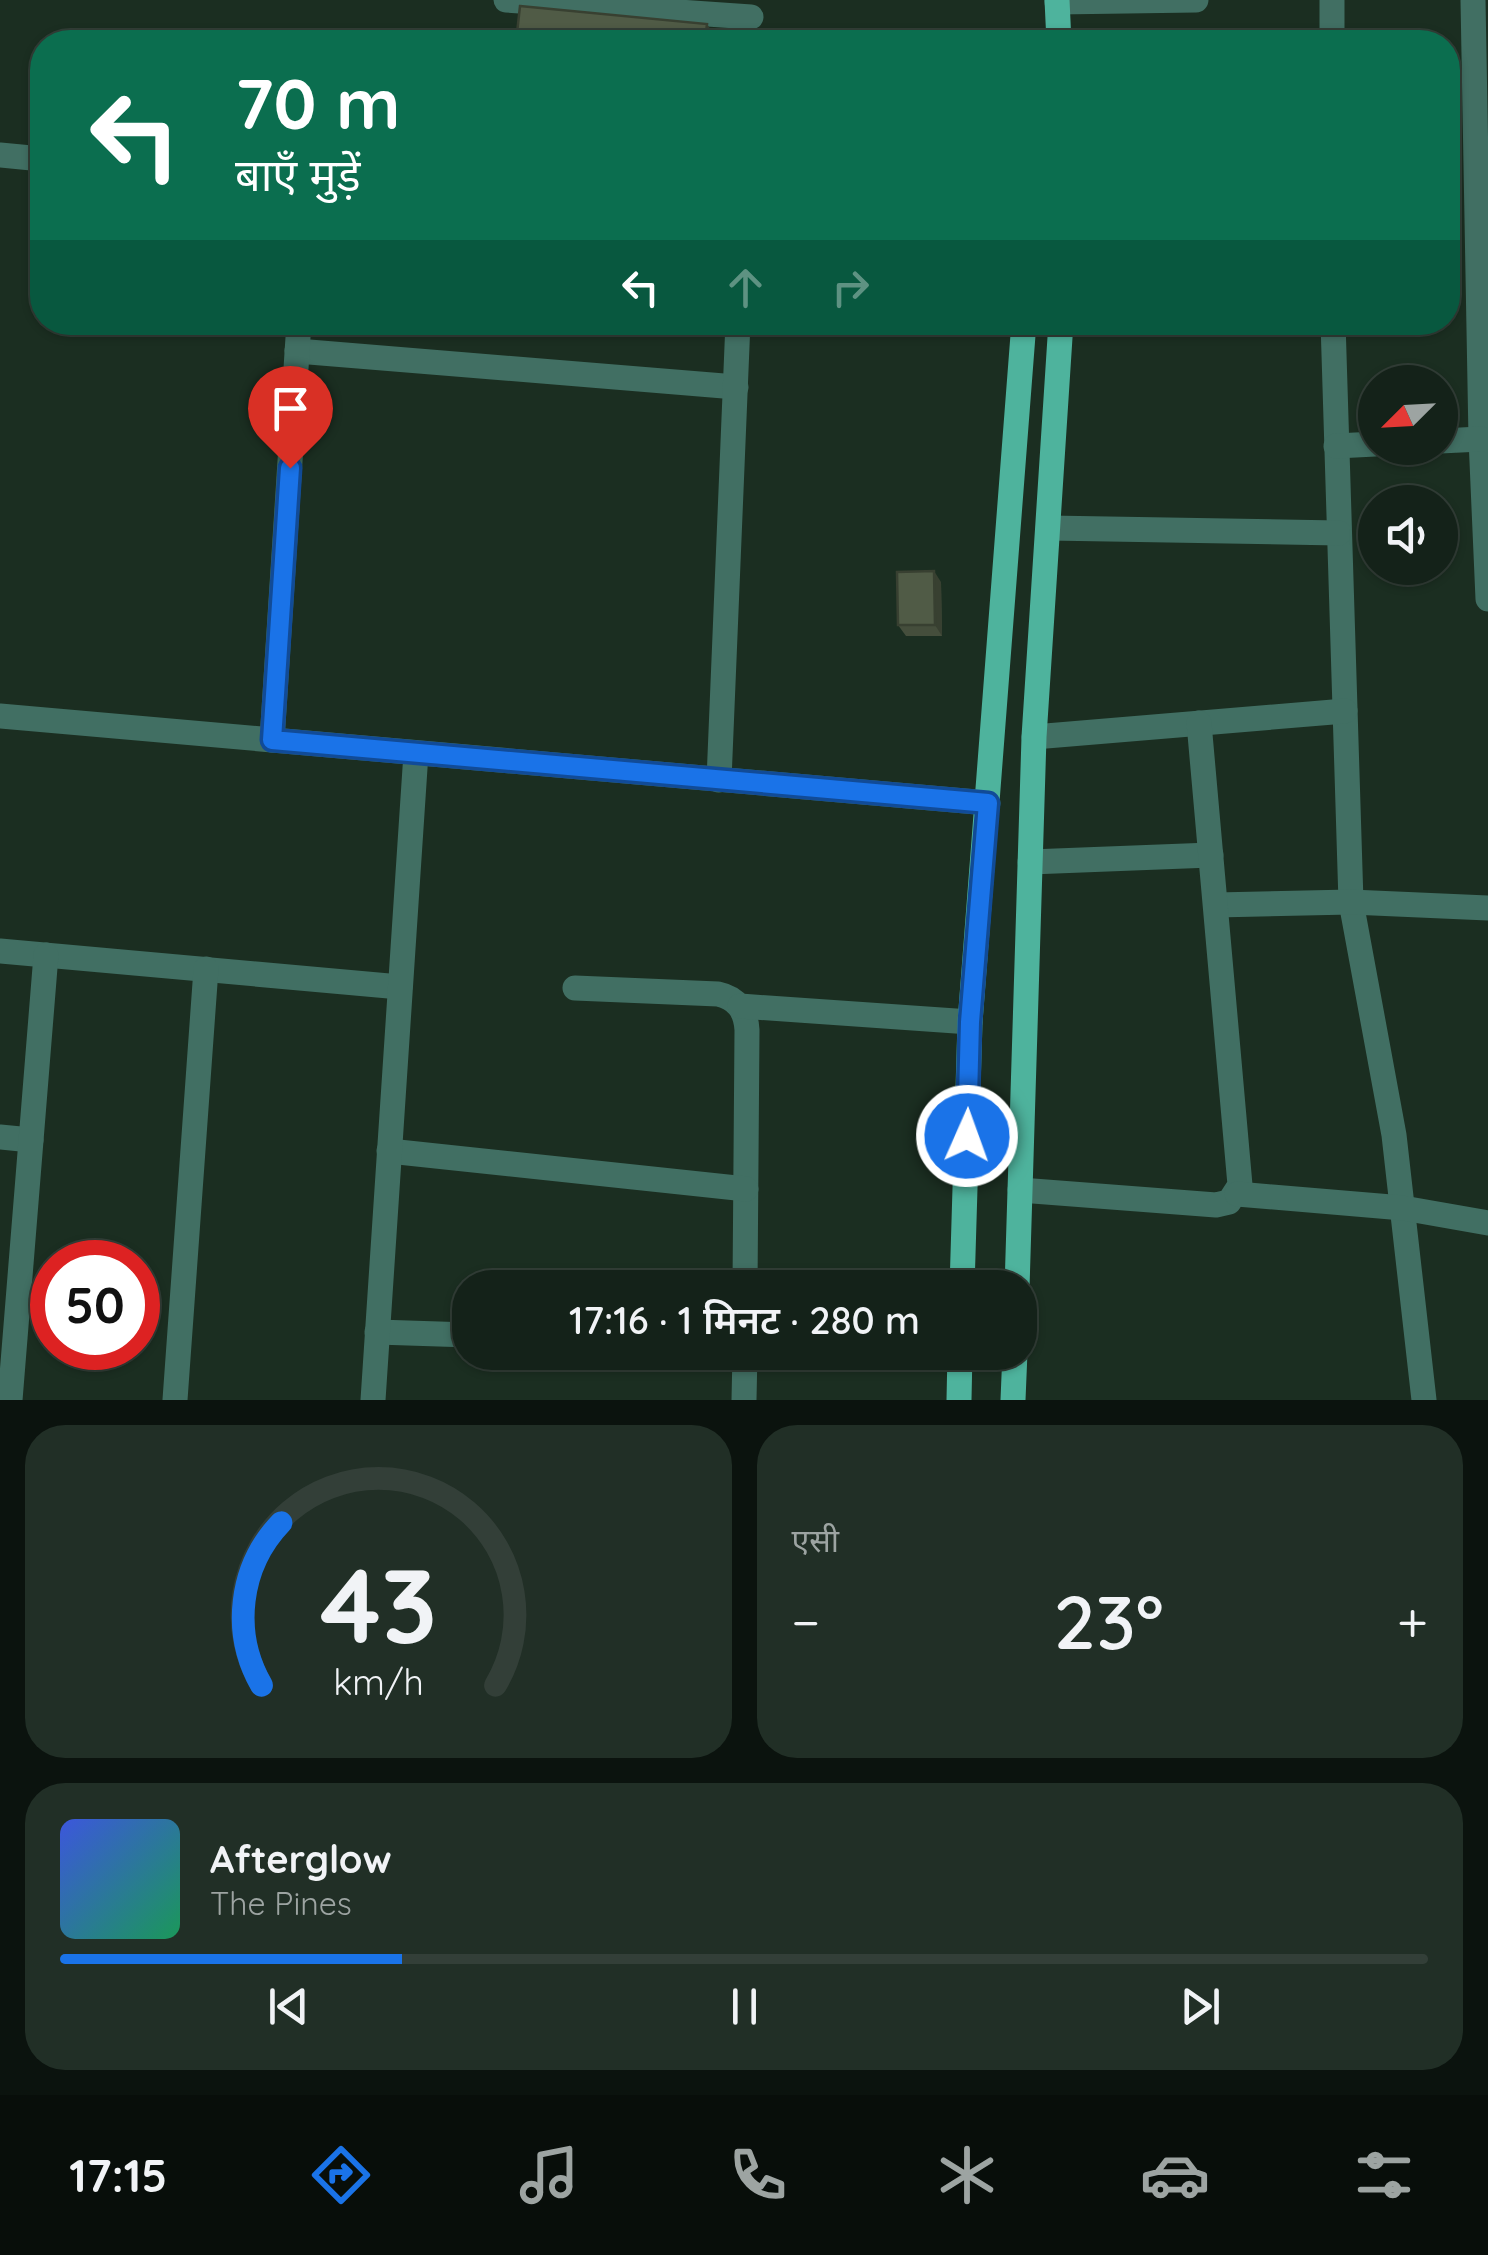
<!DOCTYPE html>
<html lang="hi">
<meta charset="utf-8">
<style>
:root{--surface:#142219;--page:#212f26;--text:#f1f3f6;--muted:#9da4a2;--line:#333f38;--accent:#1a73e8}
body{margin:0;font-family:Quicksand,"Noto Sans Devanagari",sans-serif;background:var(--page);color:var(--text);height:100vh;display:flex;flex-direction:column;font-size:38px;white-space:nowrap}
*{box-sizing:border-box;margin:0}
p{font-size:32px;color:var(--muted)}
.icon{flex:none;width:55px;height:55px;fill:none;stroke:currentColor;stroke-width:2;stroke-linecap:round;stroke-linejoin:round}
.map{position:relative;height:1400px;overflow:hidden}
.side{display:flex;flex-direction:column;gap:25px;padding:25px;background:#0b130e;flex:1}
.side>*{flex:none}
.banner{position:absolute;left:30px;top:30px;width:1430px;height:305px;border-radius:40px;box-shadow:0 2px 8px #0004,0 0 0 2px var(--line);background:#0b6e4f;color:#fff;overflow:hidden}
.needle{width:65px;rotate:246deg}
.fabs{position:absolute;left:1358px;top:365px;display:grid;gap:20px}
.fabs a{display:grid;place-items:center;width:100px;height:100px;border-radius:50%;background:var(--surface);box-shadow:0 2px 8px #0004,0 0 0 2px var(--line);font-size:50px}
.speed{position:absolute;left:30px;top:1240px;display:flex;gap:20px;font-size:50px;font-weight:700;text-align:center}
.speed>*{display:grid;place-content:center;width:130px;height:130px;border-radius:50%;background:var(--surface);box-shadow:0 2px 8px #0004,0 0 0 2px var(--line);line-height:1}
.speed .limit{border:15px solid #d22;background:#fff;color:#111}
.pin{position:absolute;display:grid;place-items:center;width:85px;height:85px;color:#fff;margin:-102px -42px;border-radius:50% 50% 50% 0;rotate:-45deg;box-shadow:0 0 10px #0007}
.pin .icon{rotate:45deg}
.me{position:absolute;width:110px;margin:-55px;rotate:2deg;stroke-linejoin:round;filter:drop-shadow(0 0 8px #0008)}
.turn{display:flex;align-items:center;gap:35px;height:210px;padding:0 40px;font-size:45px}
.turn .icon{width:130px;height:130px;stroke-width:2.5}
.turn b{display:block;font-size:70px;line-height:85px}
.lanes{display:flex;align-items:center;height:95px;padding:0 40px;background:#0003;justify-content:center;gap:50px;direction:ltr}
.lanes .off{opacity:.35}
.big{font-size:75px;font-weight:600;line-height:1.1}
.side .card{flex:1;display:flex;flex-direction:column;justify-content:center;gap:15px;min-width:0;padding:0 35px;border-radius:40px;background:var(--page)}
.side .dial{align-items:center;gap:0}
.dial svg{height:260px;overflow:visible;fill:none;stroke:var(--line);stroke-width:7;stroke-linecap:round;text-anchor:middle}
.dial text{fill:var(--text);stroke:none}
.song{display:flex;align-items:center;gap:30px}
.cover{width:120px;height:120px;border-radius:15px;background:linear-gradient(135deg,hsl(230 70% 55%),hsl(150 70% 35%))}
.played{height:10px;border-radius:5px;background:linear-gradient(90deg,var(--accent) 25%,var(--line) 25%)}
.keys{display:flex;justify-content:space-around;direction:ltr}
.heat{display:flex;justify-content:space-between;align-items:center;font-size:55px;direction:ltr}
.side .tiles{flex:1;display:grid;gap:25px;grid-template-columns:1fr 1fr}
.card:last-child{grid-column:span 2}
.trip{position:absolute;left:452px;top:1270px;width:585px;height:100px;border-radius:40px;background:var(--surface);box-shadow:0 2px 8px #0004,0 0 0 2px var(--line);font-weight:600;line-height:100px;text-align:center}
.tab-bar{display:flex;height:160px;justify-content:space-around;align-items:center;background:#080e0a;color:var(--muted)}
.tab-bar .icon{width:70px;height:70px}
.tab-bar .on{color:var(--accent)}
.tab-bar b{font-size:45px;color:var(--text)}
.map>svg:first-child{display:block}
</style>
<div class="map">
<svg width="1488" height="1400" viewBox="0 0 1488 1400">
<rect width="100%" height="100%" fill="#1b2e21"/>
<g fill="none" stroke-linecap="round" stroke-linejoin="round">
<g stroke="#416f63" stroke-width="25">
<polyline points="506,0 751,17"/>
<polyline points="1332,0 1332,42"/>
<polyline points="1473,0 1481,439 1488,599"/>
<polyline points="1057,2 1196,0"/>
<polyline points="0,155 42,159"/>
<polyline points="1333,322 1351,902 1394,1135 1424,1400"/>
<polyline points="297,351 736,387"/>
<polyline points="1440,441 1481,439"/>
<polyline points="1336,446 1375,444"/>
<polyline points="1049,528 1339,533"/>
<polyline points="0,716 988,803"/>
<polyline points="1034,737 1345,711"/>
<polyline points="272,740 299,322"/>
<polyline points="719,780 738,322"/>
<polyline points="1030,862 1211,855"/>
<polyline points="1216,905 1351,902 1488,908"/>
<polyline points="0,951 400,987"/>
<path d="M575,988L718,994C737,998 746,1011 747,1030L745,1288"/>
<polyline points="740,1006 970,1022"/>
<polyline points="0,1137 31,1140"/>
<polyline points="389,1151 746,1189"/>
<polyline points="1020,1190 1216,1205 1229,1202 1240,1185 1199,723"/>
<polyline points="1237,1194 1403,1208 1488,1223"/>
<polyline points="377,1332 470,1335"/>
<polyline points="10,1400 46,955"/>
<polyline points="175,1400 206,969"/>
<polyline points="373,1400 416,753"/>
<polyline points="744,1400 745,1352"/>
</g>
<g stroke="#4eb39d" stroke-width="25">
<polyline points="1057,0 1059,42"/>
<polyline points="962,1288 970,1022 1024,322"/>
<polyline points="1017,1288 1034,737 1061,322"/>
<polyline points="959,1400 960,1352"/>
<polyline points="1013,1400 1015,1352"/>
</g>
</g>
<polygon fill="#454e3c" points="941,582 942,636 906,636 898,625"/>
<g fill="#384031">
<polygon points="707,24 719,42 705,42"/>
<polygon points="934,571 941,582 942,636 935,625"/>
</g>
<g fill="#505b46" stroke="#384031" stroke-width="2.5">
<polygon points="520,6 707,24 705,42 516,42"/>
<polygon points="934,571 935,625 898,625 897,572"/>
</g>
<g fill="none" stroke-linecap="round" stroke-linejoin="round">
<defs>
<polyline id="route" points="290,468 272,740 988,803 970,1022 967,1136"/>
</defs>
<use href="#route" stroke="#114b97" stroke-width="25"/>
<use href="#route" stroke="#1a73e8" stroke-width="18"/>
</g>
</svg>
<div class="fabs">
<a><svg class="needle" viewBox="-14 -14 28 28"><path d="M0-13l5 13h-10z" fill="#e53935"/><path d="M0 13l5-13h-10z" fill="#9da4a2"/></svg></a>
<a><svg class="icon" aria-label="sound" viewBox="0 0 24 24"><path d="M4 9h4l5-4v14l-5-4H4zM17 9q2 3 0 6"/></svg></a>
</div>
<div class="speed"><div class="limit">50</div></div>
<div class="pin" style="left:290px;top:468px;background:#d93025"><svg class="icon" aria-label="arrive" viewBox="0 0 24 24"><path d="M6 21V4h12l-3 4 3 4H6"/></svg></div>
<svg class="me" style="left:967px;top:1136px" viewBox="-20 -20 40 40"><circle r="17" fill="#1a73e8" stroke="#fff" stroke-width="3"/><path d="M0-11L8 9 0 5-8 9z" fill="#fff"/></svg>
<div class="trip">17:16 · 1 मिनट · 280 m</div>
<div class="banner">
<div class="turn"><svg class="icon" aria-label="left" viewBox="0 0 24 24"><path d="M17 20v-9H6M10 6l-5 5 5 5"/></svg><div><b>70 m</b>बाएँ मुड़ें</div></div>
<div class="lanes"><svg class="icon" aria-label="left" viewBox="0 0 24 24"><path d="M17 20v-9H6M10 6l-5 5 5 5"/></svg><svg class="icon off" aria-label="ahead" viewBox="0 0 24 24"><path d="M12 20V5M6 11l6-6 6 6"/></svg><svg class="icon off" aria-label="right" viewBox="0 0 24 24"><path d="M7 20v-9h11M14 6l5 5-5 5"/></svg></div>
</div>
</div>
<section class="side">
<div class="tiles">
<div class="card dial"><svg viewBox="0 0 100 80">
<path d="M14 69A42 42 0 1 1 86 69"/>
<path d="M14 69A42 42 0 0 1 20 19" stroke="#1a73e8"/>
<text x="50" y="56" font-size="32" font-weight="700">43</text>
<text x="50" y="72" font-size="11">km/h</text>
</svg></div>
<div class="card"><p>एसी</p>
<div class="heat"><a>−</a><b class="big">23°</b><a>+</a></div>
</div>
<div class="card">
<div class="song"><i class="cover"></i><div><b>Afterglow</b><p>The Pines</p></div></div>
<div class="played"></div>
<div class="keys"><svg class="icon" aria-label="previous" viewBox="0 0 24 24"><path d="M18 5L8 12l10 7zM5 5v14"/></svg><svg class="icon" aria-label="pause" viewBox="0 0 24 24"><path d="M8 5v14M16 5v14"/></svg><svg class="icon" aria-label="next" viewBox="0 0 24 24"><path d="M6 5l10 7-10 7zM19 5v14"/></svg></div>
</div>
</div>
</section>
<nav class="tab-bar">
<b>17:15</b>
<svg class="icon on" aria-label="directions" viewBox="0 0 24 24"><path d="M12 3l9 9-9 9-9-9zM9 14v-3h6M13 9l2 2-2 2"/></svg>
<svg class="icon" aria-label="music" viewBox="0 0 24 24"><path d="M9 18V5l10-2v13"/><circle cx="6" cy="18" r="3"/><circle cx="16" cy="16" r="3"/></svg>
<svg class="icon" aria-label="phone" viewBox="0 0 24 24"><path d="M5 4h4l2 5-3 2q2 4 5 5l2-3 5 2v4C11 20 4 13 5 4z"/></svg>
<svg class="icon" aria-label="climate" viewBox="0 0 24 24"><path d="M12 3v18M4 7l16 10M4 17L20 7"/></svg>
<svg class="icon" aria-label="car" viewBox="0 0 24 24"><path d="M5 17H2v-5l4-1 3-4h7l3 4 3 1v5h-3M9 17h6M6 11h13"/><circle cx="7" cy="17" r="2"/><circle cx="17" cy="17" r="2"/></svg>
<svg class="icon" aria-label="filters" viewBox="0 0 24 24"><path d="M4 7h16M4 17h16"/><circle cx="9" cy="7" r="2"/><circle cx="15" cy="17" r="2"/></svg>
</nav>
